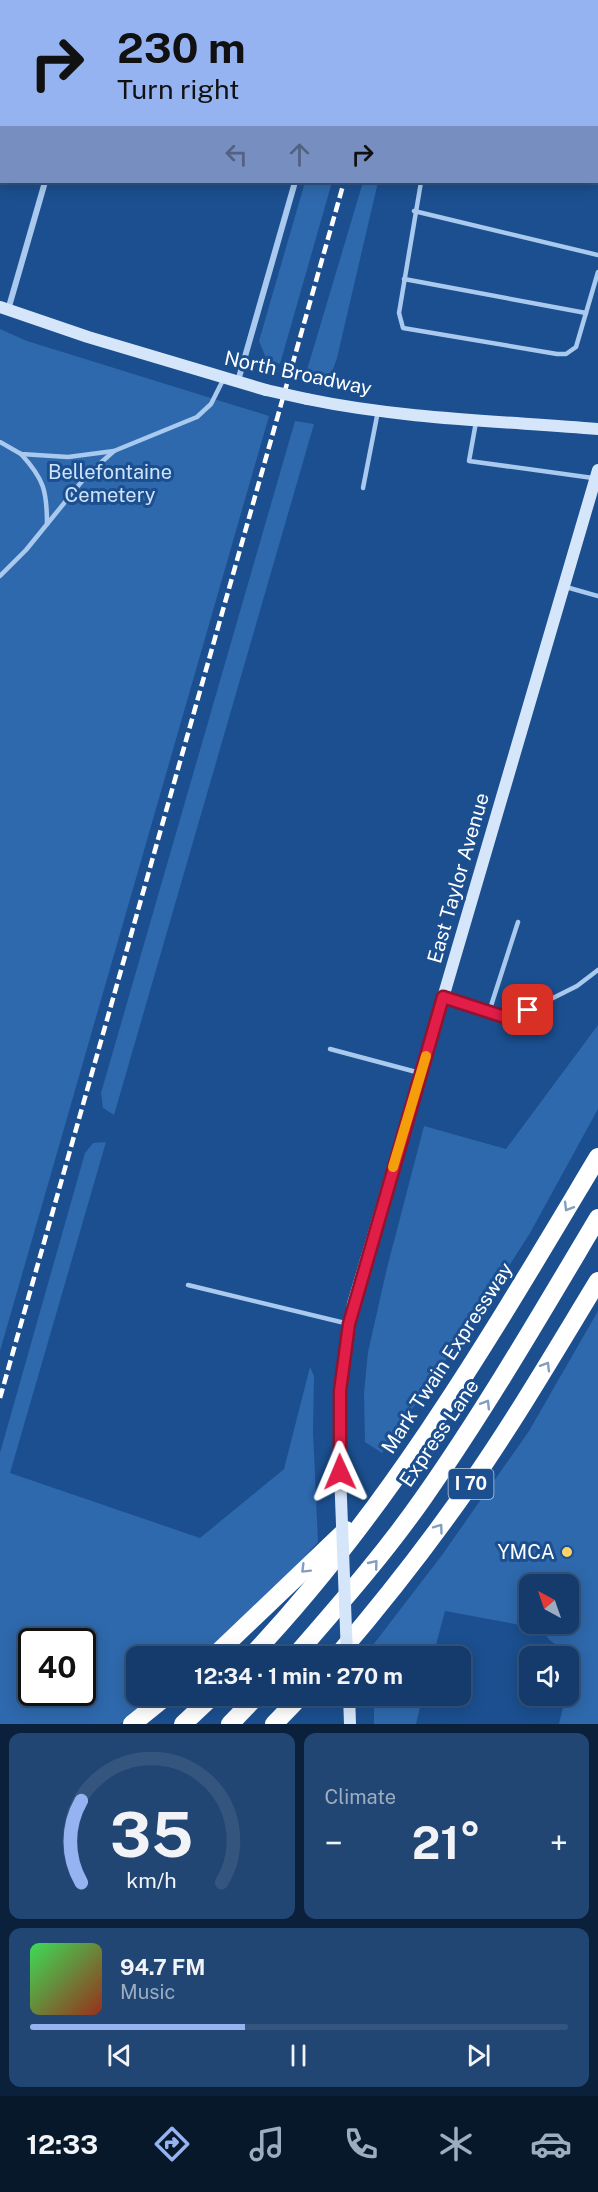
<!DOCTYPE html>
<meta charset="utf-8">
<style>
:root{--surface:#143b6b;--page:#214673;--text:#f1f3f6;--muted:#9dadc1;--line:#33557e;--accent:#95b2f1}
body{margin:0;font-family:"Public Sans",sans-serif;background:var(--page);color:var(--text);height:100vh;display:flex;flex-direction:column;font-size:22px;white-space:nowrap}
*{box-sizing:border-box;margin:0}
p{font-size:20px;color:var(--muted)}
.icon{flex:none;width:33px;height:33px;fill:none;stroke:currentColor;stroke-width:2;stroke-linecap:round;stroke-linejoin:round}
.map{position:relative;height:1724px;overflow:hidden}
.sheet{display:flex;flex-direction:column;gap:9px;padding:9px;background:#0b203b;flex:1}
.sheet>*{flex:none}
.banner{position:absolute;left:0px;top:0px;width:598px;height:183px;box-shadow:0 3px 15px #0003,0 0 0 2px var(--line);background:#95b2f1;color:#111;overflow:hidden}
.needle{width:39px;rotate:320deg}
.fabs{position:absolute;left:519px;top:1574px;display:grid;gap:12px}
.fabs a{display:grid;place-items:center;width:60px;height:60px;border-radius:12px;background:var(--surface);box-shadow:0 3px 15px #0003,0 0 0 2px var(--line);font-size:30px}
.speed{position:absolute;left:18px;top:1628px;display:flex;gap:12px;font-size:30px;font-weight:700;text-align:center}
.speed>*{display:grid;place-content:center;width:78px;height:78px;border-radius:50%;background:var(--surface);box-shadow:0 3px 15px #0003,0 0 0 2px var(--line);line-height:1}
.speed .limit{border:3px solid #111;border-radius:9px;background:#fff;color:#111}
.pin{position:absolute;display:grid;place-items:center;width:51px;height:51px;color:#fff;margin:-26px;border-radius:12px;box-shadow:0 3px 9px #0006}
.me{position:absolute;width:66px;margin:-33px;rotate:359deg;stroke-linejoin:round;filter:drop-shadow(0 0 4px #0008)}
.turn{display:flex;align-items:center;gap:21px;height:126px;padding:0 18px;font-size:27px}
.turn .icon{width:78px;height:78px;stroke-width:2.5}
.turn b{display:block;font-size:42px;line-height:51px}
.lanes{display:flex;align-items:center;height:57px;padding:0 18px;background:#0003;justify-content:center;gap:30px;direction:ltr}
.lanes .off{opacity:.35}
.big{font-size:45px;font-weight:700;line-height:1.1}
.sheet .widget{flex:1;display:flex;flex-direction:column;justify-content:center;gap:9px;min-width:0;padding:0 21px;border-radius:12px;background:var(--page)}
.sheet .dial{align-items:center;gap:0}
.dial svg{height:156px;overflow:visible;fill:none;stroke:var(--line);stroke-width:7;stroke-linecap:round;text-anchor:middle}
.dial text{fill:var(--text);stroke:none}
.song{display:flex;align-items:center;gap:18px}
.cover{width:72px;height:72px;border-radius:9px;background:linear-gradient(135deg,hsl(130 70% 55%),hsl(10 70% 35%))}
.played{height:6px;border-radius:3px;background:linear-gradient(90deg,var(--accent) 40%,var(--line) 40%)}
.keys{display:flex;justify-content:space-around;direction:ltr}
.heat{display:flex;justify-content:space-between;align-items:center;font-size:33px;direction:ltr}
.sheet .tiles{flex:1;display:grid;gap:9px;grid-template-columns:1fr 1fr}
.widget:last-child{grid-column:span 2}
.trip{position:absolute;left:126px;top:1646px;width:345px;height:60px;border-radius:12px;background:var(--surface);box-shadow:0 3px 15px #0003,0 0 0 2px var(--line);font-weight:700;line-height:60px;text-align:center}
.menu{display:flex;height:96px;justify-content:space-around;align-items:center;background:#08182b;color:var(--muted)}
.menu .icon{width:42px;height:42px}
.menu .current{color:var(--accent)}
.menu b{font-size:27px;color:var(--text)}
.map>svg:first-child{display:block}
</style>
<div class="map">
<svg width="598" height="1724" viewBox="0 0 598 1724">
<rect width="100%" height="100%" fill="#1b4f8f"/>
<g fill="#2e69ad" fill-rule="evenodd">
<polygon points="305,182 332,182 280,364 266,358 259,341"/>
<polygon points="363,182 378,182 337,358 330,378 307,370"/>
<polygon points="0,329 27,341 269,416 0,1351"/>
<polygon points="295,421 314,424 114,1115 103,1108 101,1093"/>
<polygon points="598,1025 598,1109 530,1233 495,1288 382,1453 365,1442 364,1393 368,1352 387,1268 424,1126 506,1149"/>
<path d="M106,1142L10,1473L200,1538L284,1469L310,1367L314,1376L313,1432L318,1542L274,1591L205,1656H136V1695H159L120,1724H0V1453L85,1153L93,1143ZM32,1641H82V1692H32Z"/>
<path d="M598,1311V1724H559L566,1695H568L569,1687L577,1653C563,1650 548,1643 542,1629L445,1611L433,1656H373V1645L442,1555L529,1431ZM530,1584H568V1623H530Z"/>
<polygon points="374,1695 423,1695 416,1724 374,1724"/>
</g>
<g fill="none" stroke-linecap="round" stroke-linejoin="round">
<g stroke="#a9c9ee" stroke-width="4.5">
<polyline points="325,2 325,0"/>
<polyline points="349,2 350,0"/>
<polyline points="0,20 2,20"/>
<polyline points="597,31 598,31"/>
<polyline points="421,182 399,313 403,328 557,354 566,354 576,347 598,272"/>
<polyline points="414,211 598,255"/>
<polyline points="404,279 586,313"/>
<polyline points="476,422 469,461 593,478"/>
<polyline points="0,442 21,454 68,457 114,451"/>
<path d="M21,454C44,479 47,491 47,524"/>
<polyline points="363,488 378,411"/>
<polyline points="0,576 26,550 87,475 114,451 197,417 211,404 223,380"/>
<polyline points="566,587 598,596"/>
<polyline points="443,997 511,1019 577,986 598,970"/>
<polyline points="489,1012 518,922"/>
<polyline points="330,1049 420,1073"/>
<polyline points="188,1285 349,1324"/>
</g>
<g stroke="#a9c9ee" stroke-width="6">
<polyline points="99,2 99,0"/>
<polyline points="597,147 598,147"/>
<polyline points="8,310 45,182"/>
<polyline points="238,381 295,182"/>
</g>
<g stroke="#d6e6fa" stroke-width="12">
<polyline points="0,307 88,337 266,390"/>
<path d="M307,399C403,419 501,421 598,429"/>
<polyline points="340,1472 340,1391 353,1304 598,470"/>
<polyline points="349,1695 350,1724"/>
</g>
<g stroke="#fff" stroke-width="18">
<polyline points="214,1656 346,1530"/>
<path d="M251,1656C392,1507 493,1332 598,1157"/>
<path d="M295,1656C340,1604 385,1553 424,1497C487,1407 542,1312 598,1218"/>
<path d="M337,1656C384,1601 428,1545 469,1486C515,1420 556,1350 598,1281"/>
<polyline points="132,1724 168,1695"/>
<polyline points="183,1724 214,1695"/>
<polyline points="230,1724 258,1695"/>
<polyline points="274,1724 302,1695"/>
</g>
<g stroke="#fff" stroke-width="4.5" stroke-dasharray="10 4.5" stroke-linecap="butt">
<polyline points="409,2 410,0"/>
<polyline points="0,1398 344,182"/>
</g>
<g stroke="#d6e6fa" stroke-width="12">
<polyline points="266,390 307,399"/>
<polyline points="340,1472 347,1656"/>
</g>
</g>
<defs><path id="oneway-chevron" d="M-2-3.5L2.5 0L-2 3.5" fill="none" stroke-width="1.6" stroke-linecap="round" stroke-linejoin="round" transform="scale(1.5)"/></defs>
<g stroke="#829ec1">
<use href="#oneway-chevron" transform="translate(568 1207) rotate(121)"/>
<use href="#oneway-chevron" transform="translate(546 1366) rotate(-59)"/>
<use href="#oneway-chevron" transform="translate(486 1404) rotate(-58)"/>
<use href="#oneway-chevron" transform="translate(439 1528) rotate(-54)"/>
<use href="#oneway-chevron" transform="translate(374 1564) rotate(-51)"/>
<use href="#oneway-chevron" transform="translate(305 1569) rotate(135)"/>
</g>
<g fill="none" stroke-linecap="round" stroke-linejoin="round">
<defs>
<polyline id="route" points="340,1472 340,1391 349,1324 443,997 511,1019 528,1010"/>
</defs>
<use href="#route" stroke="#92132f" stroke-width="15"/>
<use href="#route" stroke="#e11d48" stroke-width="10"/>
<polyline stroke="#f59e0b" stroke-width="10" points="393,1167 426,1056"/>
</g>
<circle fill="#ffd166" stroke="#1b4f8f" stroke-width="2" cx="567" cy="1552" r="6"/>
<g text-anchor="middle" stroke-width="6" stroke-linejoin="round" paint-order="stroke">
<rect fill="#1b4f8f" stroke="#bbcadd" stroke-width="1.5" x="448.5" y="1469" width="45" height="30" rx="4.5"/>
<g font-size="18" font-weight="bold" fill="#fff">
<text x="471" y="1490">I 70</text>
</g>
<g font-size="20" fill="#fff" stroke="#1b4f8f">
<text transform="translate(298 373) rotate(12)" y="7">North Broadway</text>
<text transform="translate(458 878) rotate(-74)" y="7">East Taylor Avenue</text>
<text transform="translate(447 1358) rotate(-57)" y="7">Mark Twain Expressway</text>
<text transform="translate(439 1433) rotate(-56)" y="7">Express Lane</text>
</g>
<g font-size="20" fill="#cfe3fa" stroke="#1b4f8f">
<text x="110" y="479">Bellefontaine<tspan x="110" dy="23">Cemetery</tspan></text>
</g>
<g font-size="20" fill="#fff" stroke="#1b4f8f" text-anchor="end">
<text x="555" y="1559">YMCA</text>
</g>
</g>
</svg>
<div class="fabs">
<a><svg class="needle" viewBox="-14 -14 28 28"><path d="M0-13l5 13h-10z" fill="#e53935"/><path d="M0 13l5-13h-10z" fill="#9dadc1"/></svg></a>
<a><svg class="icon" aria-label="sound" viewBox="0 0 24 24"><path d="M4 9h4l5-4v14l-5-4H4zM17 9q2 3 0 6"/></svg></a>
</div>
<div class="speed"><div class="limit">40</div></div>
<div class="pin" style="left:528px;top:1010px;background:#d93025"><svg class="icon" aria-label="arrive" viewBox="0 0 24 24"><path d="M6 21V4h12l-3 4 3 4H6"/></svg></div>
<svg class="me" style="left:340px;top:1472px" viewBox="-20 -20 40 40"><path d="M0-17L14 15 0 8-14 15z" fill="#e11d48" stroke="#fff" stroke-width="4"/></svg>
<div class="trip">12:34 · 1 min · 270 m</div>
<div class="banner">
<div class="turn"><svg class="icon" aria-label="right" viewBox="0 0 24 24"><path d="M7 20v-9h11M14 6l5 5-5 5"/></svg><div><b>230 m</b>Turn right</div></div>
<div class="lanes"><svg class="icon off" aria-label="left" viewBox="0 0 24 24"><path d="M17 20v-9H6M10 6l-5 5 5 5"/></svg><svg class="icon off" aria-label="ahead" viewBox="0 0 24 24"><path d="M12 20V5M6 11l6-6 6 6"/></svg><svg class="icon" aria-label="right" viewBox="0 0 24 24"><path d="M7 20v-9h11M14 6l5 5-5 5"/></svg></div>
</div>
</div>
<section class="sheet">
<div class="tiles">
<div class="widget dial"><svg viewBox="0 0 100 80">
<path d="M14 69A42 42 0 1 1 86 69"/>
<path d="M14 69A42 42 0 0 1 14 27" stroke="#95b2f1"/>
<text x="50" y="56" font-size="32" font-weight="700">35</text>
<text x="50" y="72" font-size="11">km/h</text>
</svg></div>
<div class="widget"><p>Climate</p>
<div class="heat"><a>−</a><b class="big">21°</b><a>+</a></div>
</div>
<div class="widget">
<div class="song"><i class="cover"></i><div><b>94.7 FM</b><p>Music</p></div></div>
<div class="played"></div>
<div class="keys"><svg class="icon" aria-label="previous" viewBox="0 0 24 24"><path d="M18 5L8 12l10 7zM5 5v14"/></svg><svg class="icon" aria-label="pause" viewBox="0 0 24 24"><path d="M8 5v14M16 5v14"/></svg><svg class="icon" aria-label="next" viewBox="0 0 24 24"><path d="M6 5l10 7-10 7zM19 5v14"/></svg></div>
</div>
</div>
</section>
<nav class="menu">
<b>12:33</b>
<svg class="icon current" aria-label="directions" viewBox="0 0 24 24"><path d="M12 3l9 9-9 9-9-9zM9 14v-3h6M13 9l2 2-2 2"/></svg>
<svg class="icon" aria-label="music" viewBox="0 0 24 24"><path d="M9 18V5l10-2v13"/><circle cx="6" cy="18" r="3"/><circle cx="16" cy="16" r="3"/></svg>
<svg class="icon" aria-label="phone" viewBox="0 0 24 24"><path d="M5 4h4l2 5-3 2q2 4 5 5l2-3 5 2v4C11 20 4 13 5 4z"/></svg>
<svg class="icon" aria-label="climate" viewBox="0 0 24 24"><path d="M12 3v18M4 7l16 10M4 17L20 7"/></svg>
<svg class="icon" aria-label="car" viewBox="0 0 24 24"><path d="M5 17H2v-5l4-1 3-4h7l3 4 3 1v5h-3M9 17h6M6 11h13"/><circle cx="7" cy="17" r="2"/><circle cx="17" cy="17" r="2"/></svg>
</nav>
